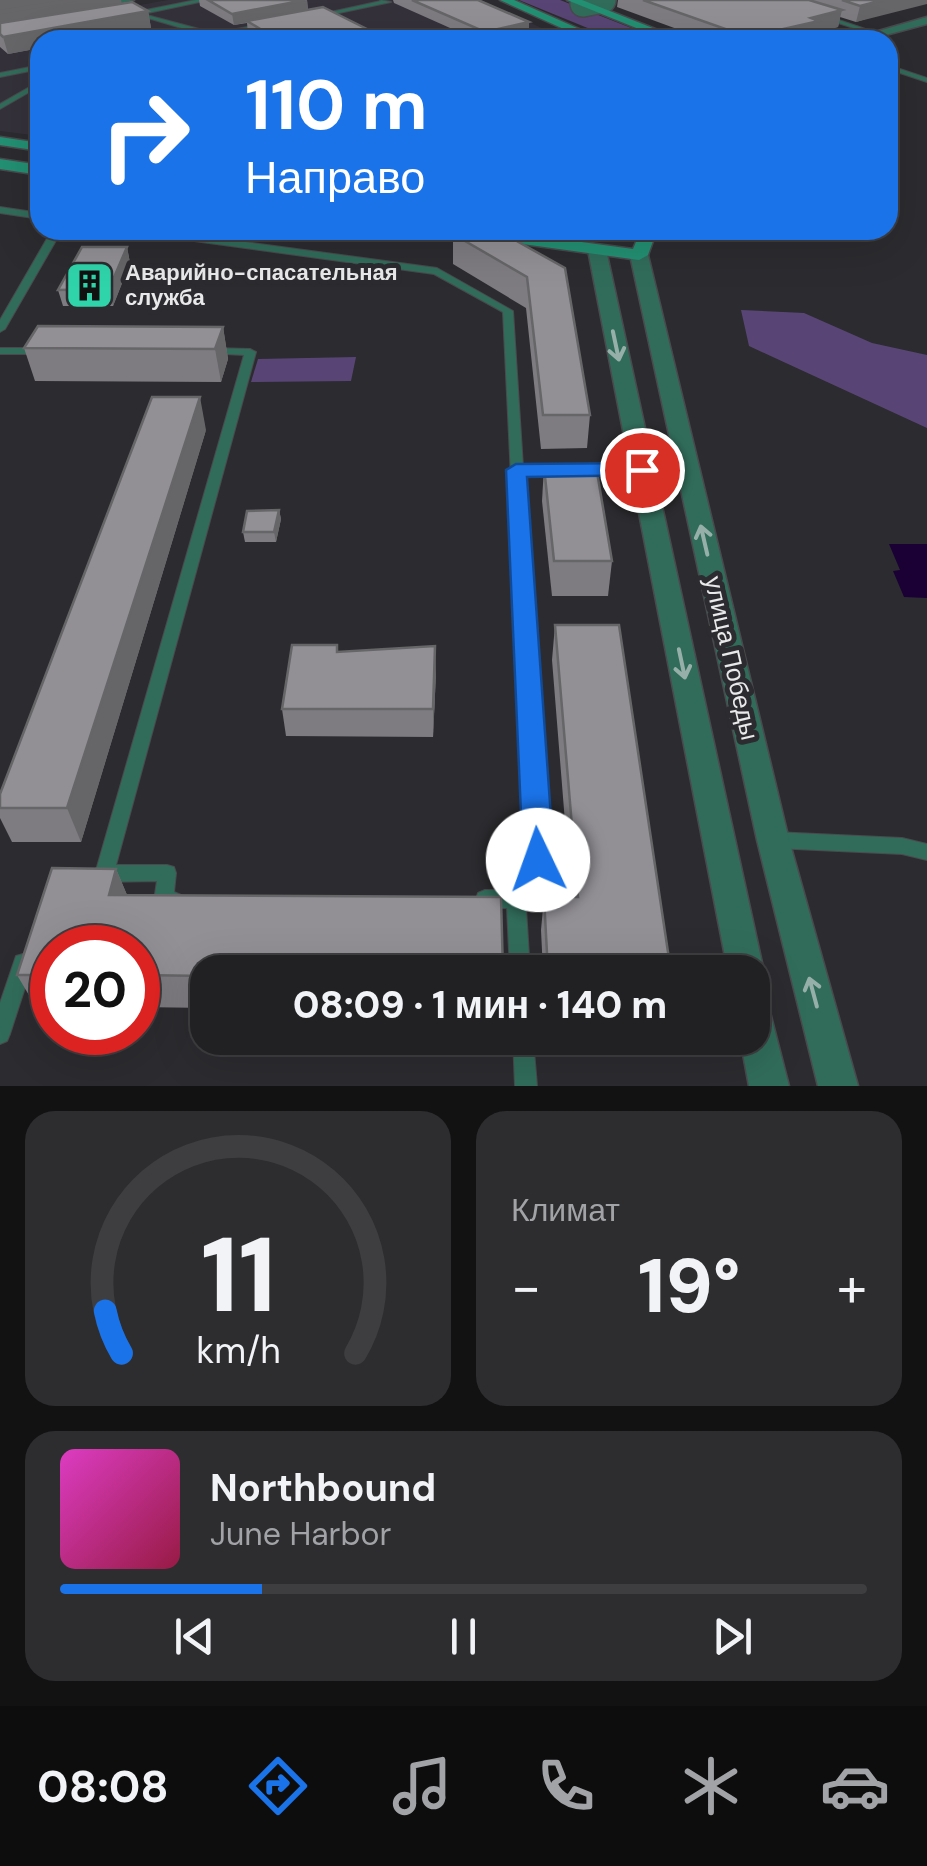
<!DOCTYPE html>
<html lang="ru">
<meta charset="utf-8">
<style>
:root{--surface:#212023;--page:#2d2d30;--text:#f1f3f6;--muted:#a2a3a6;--line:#3e3e41;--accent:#1a73e8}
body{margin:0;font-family:"DM Sans",sans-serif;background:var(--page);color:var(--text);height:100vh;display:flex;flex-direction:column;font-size:38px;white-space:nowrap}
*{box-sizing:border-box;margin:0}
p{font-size:32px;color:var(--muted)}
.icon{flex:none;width:55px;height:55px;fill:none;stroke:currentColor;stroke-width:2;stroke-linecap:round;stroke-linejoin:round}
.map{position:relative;height:1086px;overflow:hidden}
.sheet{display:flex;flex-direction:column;gap:25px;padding:25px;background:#121213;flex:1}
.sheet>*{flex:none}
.guide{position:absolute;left:30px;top:30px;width:868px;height:210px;border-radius:30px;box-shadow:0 10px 40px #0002,0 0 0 2px var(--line);background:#1a73e8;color:#fff;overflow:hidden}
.speed{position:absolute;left:30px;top:925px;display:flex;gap:20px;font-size:50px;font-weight:700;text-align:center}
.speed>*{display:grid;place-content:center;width:130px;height:130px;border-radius:50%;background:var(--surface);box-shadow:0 10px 40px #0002,0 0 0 2px var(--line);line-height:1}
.speed .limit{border:15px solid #d22;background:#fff;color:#111}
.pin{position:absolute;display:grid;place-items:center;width:85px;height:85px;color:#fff;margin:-42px;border:5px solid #fff;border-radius:50%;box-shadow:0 2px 10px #0007}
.me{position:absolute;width:110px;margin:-55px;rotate:357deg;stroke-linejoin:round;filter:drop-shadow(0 0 8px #0008)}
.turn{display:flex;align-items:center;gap:35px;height:210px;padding:0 50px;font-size:45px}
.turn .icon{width:130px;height:130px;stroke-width:2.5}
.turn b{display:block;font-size:70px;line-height:85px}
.big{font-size:75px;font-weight:800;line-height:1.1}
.sheet .card{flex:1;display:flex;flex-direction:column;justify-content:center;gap:15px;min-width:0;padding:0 35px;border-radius:30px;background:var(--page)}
.sheet .dial{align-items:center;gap:0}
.dial svg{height:260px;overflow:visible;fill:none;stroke:var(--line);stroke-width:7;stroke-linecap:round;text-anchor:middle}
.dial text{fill:var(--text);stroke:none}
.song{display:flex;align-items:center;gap:30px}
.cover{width:120px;height:120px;border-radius:15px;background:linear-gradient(135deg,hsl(310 70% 55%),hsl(340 70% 35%))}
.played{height:10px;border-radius:5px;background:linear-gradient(90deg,var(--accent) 25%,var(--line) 25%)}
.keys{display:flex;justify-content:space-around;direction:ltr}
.heat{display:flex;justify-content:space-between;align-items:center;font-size:55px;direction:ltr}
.sheet .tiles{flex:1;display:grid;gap:25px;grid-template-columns:1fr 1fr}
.card:last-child{grid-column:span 2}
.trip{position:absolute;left:190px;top:955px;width:580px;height:100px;border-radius:30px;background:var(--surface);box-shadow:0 10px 40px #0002,0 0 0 2px var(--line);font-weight:800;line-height:100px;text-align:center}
.tab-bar{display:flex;height:160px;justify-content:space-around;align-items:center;background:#0d0d0e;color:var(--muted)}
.tab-bar .icon{width:70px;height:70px}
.tab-bar .on{color:var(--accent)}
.tab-bar b{font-size:45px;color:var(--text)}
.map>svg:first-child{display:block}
</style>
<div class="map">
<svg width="927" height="1086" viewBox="0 0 927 1086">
<rect width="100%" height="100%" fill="#2c2b2f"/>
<polygon fill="#34313b" points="168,0 480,0 568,40 40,40 40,136 0,131 0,30"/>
<g fill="#584575">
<polygon points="519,0 560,0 662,40 617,40"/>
<polygon points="741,310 804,313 872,343 927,355 927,428 749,346"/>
<polygon points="356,357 351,381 251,382 258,359"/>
</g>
<polygon fill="#1a0034" points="889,544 927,544 927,598 904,597 893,571 900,570"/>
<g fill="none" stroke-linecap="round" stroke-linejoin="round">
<defs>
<g id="service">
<polygon points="196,0 209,0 143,14 214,33 264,24 267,26 198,40 184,40 205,35 131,13"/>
<polygon points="380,0 391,2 320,17 317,15 381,1"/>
<polygon points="820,15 824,15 880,34 875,35 820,17"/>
<polygon points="40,65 40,69 0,77 0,73"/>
<polygon points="888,65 927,78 927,82 888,69"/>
<polygon points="40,81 40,86 0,109 0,104"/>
<polygon points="0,207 40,213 40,219 0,213"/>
<polygon points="52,230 62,230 5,329 0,332 0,320"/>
<polygon points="131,230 157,230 437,268 513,311 523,467 642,466 648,470 642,474 524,475 550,899 548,905 541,908 526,908 530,972 510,972 507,908 485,908 478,905 476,899 478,893 485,890 531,890 503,312 434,274 136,233"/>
<polygon points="0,348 44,348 50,351 44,354 0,354"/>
<polygon points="211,348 250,349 256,352 116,865 167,865 174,867 176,873 174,892 181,895 183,901 181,907 174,910 156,907 154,901 157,881 101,882 94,880 92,874 97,867 244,355 207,353 207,349"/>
<polygon points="774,832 902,838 927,844 927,860 902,854 774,848 768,846 765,840 768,834"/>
<polygon points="23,954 30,956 33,963 10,1034 7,1041 0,1044 0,1003 16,956"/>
<polygon points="513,1038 533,1038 537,1086 515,1086"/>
</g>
<polyline id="minor" points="583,4 603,0"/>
<g id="tertiary">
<polygon points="110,0 134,0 89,10 83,7"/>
<polygon points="927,17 927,24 867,40 847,40"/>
<polygon points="597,245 606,250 764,972 759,984 752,987 752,972 728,972 588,250"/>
<polygon points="633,251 648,255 789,840 858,1086 818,1086 757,840 630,255"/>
<polygon points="752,988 765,993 789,1086 749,1086 740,1038 752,1038"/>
</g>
<g id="secondary">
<polygon points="500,0 514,0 604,40 588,40"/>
<polygon points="567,0 582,0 683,40 666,40"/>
<polygon points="0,137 40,143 40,151 0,145"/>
<polygon points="0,159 40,165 40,175 0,169"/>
<polygon points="449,230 494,230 633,249 641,230 657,230 648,255 639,260 457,235"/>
</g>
</defs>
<use href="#service" stroke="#4a494d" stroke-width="2"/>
<use href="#minor" stroke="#4a494d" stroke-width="28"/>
<use href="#tertiary" stroke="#4a494d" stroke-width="3"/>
<use href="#secondary" stroke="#4a494d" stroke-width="3"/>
<use href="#service" fill="#316c5a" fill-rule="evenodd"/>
<use href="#minor" stroke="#316c5a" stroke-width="25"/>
<use href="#tertiary" fill="#316c5a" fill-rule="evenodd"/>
<use href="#secondary" fill="#239073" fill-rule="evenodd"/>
</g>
<g fill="#7e7c80">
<polygon points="0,0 122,4 148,11 151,28 86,40 40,40 40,48 8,54 0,47"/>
<polygon points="199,0 307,0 308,10 389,40 259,40 248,34 247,23 234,25 200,6"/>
<polygon points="393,0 478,0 529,34 503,40 477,40 394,3"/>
<polygon points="618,0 927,0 856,22 840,17 838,27 816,32 815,37 804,40 707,40 617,7"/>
<polygon points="453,234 565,268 590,415 587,448 541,449 526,308 453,264"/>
<polygon points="127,247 130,263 113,306 63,306 58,290"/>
<polygon points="223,327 228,359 221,382 35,381 24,348"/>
<polygon points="206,430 81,842 12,842 0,818 0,808"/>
<polygon points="544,467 612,561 608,596 552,596 542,501"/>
<polygon points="279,510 281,519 276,542 245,542 243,532"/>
<polygon points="555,625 671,972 543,972 541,930 544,897 571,897 552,660"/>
<polygon points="338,652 436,673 433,737 286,736 282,709"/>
<polygon points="52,868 116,869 127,895 501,897 503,972 208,972 208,1008 138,1007 138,948 52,948 52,1007 36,1007 17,975"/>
</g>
<g fill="#666568">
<polygon points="0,0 121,0 123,9 0,31"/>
<polygon points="307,0 308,11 234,25 232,14"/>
<polygon points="883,0 927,0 927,4 856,22 860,6"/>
<polygon points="842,10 838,27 816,32 815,37 804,40 747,40 748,37"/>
<polygon points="148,11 151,28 86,40 40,40 40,48 8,54 3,37"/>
<polygon points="529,22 529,34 503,40 485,40 485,32"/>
<polygon points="286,33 287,40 272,40 272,36"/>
<polygon points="127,247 130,263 113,306 109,289"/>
<polygon points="223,327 228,359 221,382 215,349"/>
<polygon points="200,397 206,430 81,842 67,808"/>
<polygon points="279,510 281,519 276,542 274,532"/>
<polygon points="435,646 436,673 433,737 433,709"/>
<polygon points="116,869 130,902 109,895"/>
</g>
<g fill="#929095" stroke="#666568" stroke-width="2.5">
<polygon points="72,0 77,0 0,13 0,11"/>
<polygon points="208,0 305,0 232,14"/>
<polygon points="412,0 478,0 529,22 485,32"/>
<polygon points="643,0 809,0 842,10 811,18 819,21 748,37"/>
<polygon points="842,0 883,0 860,6"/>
<polygon points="132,2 148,11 3,37 0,34 0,23"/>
<polygon points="323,7 389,40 297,40 286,33 272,36 247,21"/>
<polygon points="464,230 497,230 565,268 590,415 543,415 527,277 453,234"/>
<polygon points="82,247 127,247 109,289 58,290"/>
<polygon points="38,326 223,327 215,349 24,348"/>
<polygon points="152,397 200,397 67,808 0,808 0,794"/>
<polygon points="596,466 612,561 554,561 544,467"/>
<polygon points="279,510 274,532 243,532 247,511"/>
<polygon points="555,625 619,625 671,972 548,972 544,897 578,897"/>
<polygon points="292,645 337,645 337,652 435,646 433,709 282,709"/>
<polygon points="52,868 116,869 109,895 501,897 503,972 208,972 208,976 138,975 138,948 52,948 52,975 17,975"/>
</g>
<defs><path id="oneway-shaft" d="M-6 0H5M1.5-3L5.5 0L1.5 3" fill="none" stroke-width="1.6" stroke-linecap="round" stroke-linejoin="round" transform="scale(2.5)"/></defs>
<g stroke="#96b0a9">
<use href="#oneway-shaft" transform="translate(616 346) rotate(78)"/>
<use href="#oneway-shaft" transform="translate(704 540) rotate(-103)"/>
<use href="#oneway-shaft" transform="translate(682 664) rotate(78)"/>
<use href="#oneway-shaft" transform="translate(813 992) rotate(-105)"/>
</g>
<polygon fill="#1a73e8" stroke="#114b97" stroke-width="2.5" points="642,463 653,470 649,475 527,477 554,860 549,870 538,873 528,870 523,860 506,470 516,464"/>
<defs>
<symbol id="building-square" viewBox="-11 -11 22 22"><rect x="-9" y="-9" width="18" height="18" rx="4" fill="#2fd4aa" stroke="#2c2b2f"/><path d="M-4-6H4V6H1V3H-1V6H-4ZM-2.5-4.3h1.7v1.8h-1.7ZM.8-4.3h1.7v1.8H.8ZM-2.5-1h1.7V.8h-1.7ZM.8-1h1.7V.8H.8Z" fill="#111"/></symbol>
</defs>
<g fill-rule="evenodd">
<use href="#building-square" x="62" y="258" width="55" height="55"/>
</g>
<g text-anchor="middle" stroke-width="10" stroke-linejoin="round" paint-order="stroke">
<g font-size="22" font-weight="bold" fill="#e9e8ea" stroke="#2c2b2f" text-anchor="start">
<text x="125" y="280">Аварийно-спасательная<tspan x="125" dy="25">служба</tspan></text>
</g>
<g font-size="25" fill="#e9e8ea" stroke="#2c2b2f">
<text transform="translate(732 658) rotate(77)" y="9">улица Победы</text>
</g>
</g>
</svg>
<div class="speed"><div class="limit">20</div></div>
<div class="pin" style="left:642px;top:470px;background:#d93025"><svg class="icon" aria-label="arrive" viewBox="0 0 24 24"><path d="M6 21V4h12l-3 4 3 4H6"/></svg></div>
<svg class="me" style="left:538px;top:860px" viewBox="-20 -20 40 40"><circle r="19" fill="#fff"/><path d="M0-13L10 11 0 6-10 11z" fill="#1a73e8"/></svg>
<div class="trip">08:09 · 1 мин · 140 m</div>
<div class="guide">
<div class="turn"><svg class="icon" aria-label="right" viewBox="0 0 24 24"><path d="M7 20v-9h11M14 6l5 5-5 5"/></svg><div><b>110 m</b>Направо</div></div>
</div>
</div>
<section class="sheet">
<div class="tiles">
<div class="card dial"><svg viewBox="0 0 100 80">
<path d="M14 69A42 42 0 1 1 86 69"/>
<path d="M14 69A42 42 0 0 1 9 56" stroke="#1a73e8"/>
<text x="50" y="56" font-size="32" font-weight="700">11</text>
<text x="50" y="72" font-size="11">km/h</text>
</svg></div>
<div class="card"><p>Климат</p>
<div class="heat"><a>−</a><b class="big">19°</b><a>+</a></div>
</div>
<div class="card">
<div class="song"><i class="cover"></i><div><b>Northbound</b><p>June Harbor</p></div></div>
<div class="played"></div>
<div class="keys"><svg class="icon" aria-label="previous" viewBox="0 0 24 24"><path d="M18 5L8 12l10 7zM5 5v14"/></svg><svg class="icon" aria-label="pause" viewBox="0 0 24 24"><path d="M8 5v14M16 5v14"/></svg><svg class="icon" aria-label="next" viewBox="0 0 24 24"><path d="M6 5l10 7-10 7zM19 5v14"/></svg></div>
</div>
</div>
</section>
<nav class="tab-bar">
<b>08:08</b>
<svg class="icon on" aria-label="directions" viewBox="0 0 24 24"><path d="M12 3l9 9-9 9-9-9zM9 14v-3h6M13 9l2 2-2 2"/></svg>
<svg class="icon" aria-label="music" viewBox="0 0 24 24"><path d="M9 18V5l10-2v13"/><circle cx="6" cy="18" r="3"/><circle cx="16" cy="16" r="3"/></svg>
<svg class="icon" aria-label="phone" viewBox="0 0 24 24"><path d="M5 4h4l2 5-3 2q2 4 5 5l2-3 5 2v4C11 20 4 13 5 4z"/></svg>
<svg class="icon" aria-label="climate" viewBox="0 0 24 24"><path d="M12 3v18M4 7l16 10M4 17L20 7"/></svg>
<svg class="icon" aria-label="car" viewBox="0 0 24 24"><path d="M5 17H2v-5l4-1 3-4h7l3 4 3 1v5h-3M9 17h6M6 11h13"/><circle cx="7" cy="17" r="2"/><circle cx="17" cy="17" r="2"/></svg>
</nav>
